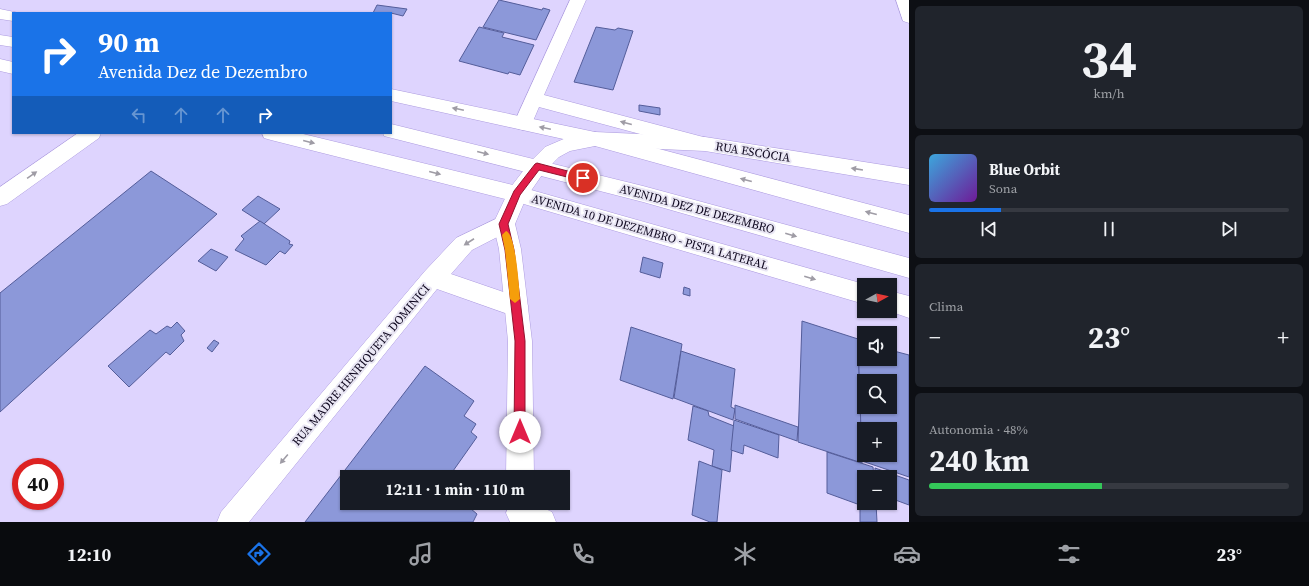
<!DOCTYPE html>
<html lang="pt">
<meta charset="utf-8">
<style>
:root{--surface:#171b24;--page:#20242c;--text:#f1f3f6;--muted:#9ea1a6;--line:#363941;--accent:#1a73e8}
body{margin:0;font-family:"Source Serif 4",serif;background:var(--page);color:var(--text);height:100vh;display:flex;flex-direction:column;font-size:15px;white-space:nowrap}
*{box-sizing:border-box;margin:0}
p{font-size:13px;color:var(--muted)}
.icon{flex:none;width:22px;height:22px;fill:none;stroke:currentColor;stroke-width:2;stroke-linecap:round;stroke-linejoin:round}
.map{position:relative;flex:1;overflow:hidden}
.details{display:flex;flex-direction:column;gap:6px;padding:6px;background:#0d0f14;width:400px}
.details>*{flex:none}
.guide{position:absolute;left:12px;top:12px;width:380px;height:122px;border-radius:0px;box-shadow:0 1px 3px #0004;background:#1a73e8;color:#fff;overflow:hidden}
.needle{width:26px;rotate:82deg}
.fabs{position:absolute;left:857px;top:278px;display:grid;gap:8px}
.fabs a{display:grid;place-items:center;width:40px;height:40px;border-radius:0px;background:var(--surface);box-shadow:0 1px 3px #0004;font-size:20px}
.speed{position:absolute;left:12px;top:458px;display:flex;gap:8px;font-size:20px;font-weight:700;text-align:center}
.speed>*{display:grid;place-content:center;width:52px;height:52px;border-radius:50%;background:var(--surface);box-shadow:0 1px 3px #0004;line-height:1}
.speed .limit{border:6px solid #d22;background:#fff;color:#111}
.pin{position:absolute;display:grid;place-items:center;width:34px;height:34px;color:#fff;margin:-17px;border:2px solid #fff;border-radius:50%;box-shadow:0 1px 4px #0007}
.me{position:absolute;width:44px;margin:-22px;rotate:0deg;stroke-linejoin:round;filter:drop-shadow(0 0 3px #0008)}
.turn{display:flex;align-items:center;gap:14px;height:84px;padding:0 20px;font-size:18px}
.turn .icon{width:52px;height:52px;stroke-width:2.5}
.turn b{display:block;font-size:28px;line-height:34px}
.lanes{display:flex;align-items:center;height:38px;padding:0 20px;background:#0003;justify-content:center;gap:20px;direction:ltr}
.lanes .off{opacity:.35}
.big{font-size:30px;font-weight:700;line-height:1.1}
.details .widget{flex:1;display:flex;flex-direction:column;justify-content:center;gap:6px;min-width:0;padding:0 14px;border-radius:6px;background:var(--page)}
.details .dial{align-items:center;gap:0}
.dial b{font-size:52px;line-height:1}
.song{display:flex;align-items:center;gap:12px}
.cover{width:48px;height:48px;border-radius:6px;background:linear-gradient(135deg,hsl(200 70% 55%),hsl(280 70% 35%))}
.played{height:4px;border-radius:2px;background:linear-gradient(90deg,var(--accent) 20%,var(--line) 20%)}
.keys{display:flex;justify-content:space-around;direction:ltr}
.heat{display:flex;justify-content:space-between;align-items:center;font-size:22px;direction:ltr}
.charge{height:6px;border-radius:3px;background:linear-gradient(90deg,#34c759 48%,var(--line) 0)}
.trip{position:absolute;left:340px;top:470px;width:230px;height:40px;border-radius:0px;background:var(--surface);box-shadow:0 1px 3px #0004;font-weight:700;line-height:40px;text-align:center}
.tabs{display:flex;height:64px;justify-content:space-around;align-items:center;background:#090b0e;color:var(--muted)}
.tabs .icon{width:28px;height:28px}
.tabs .current{color:var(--accent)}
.tabs b{font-size:18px;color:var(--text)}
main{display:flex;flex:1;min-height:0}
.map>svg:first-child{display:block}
</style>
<main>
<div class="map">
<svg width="909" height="522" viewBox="0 0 909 522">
<rect width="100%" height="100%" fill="#ded4fe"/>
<g fill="#8c98d9" stroke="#545d9a" fill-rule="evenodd">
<polygon points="499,0 542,10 543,8 550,10 536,40 483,27"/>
<polygon points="377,5 407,9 403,16 391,13 373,13"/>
<polygon points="479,27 504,33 502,37 534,45 520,75 509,72 508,74 459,61"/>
<polygon points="596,27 615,30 618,28 633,31 613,90 574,82"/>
<polygon points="639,105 660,108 660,115 639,111"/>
<polygon points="151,171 217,214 0,412 0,293"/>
<polygon points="258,196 280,209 264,224 242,210"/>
<polygon points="260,221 290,241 289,244 293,245 285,254 280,251 266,265 235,250 244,239 241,236"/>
<polygon points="211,249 228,257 216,271 198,261"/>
<polygon points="643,257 663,263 660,278 640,272"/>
<polygon points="684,287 690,289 690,296 683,294"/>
<polygon points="802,321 858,339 862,463 798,442"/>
<polygon points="177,322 185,331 181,335 184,341 170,355 166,352 129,387 108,366 150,330 156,334 167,326 171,328"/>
<polygon points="631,327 682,344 673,399 620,380"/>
<polygon points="214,340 219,343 212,352 207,348"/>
<path d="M858,340L864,342V359H890V350L909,355V477L862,461ZM864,381H890V407H864ZM864,429H890V455H864Z"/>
<polygon points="681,351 735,369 731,407 735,409 733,420 674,398"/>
<polygon points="425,366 474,401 464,416 476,424 471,432 477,437 453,471 461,477 347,477 347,503 464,503 477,514 473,522 305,522"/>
<polygon points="735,405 798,427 797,441 735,419"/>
<polygon points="693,406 708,411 709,416 734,426 730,472 712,466 714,450 688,440"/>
<polygon points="734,420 779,435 778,458 744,445 743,454 731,450"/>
<polygon points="827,452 873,467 874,477 864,477 864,503 876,503 877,522 860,522 860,505 827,493"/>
<polygon points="699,461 722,470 717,522 710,522 692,515"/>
<polygon points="875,468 909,480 909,505 890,498 890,477 875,477"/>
</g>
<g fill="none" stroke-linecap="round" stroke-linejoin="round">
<defs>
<g id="minor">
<polygon points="570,0 586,0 544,95 707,138 709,143 707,148 700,150 539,107 530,128 523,130 516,128 514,123"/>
<polygon points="0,59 13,62 13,74 0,71"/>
<polygon points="78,133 101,133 99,138 7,204 0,206 0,187"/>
<polygon points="262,133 299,133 517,186 864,284 867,285 864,285 864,304 517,202 271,140 264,138"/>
<polygon points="504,215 511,218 515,224 511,230 472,250 451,274 524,299 528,306 524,313 516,317 437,289 249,522 217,522 221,512 425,271 456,238"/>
<polygon points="890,291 909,296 909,318 889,311"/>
</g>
<g id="tertiary">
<polygon points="896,0 909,0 909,23 903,21"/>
<polygon points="595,132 705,137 909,169 909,185 705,151 595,146 570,151 559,157 544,172 526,198 515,224 521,249 532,341 534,477 506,477 508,341 499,249 493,224 510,188 530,162 545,147 566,138"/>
<path d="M510,503C530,503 534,504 552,512L556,522H510L506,513Z"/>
</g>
<g id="trunk">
<polygon points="0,9 19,13 13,13 13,21 0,19"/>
<polygon points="0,35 13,37 13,47 0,45"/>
<polygon points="391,89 595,132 909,215 909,233 595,146 391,101"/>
<polygon points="391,124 643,186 909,258 909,278 643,202 384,136 383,133 391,133"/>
</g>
</defs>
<use href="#minor" stroke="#ad9cdf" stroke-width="1"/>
<use href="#tertiary" stroke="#ad9cdf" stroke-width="1"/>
<use href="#trunk" stroke="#ad9cdf" stroke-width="1"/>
<use href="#minor" fill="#fff" fill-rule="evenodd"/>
<use href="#tertiary" fill="#fff" fill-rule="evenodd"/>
<use href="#trunk" fill="#fff" fill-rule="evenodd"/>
</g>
<defs><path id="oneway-solid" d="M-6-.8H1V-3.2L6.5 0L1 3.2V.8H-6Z"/></defs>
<g fill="#9f9ca5">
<use href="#oneway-solid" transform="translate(458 109) rotate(-168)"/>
<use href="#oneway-solid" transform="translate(626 123) rotate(-165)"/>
<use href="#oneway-solid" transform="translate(545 128) rotate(-168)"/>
<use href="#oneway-solid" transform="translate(309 142) rotate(14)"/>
<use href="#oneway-solid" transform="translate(483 153) rotate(14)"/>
<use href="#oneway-solid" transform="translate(857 169) rotate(-171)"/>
<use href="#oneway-solid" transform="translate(435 173) rotate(14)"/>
<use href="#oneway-solid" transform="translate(32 175) rotate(-35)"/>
<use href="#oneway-solid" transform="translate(746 180) rotate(-165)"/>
<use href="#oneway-solid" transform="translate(871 213) rotate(-165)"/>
<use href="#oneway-solid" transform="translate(791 235) rotate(16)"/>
<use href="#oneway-solid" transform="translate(469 242) rotate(147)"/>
<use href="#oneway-solid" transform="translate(810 278) rotate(16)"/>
<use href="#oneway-solid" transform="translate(284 459) rotate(130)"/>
</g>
<polygon fill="#e11d48" stroke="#92132f" points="537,163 583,175 587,178 583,181 539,170 520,195 508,224 514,250 525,341 525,432 524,436 520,437 516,436 514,432 515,341 505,250 499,224 514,191 535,164"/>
<path fill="#f59e0b" d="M506,231C516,234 519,287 520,299L515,303L510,299L505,250L502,235Z"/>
<g text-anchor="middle" stroke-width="4" stroke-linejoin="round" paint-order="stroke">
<g font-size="12" fill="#0e071e" stroke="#e9e6f4">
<text transform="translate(753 152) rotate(9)" y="4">RUA ESCÓCIA</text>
<text transform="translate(697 209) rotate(15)" y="4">AVENIDA DEZ DE DEZEMBRO</text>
<text transform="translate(650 232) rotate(16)" y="4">AVENIDA 10 DE DEZEMBRO - PISTA LATERAL</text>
<text transform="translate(361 365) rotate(-50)" y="4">RUA MADRE HENRIQUETA DOMINICI</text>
</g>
</g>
</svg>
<div class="fabs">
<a><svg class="needle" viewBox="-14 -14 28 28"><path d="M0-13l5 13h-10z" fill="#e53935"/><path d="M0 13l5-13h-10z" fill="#9ea1a6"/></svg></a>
<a><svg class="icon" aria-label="sound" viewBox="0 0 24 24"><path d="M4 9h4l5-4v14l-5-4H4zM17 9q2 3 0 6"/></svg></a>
<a><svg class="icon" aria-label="search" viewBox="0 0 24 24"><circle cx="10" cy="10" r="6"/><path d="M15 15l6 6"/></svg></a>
<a>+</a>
<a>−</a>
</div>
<div class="speed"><div class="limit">40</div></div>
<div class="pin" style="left:583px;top:178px;background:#d93025"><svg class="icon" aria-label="arrive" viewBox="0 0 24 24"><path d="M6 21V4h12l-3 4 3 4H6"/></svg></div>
<svg class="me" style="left:520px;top:432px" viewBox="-20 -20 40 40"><circle r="19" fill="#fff"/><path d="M0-13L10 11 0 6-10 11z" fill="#e11d48"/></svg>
<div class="trip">12:11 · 1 min · 110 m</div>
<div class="guide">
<div class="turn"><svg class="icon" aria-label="right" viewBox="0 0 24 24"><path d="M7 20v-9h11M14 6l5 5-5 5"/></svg><div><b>90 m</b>Avenida Dez de Dezembro</div></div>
<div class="lanes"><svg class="icon off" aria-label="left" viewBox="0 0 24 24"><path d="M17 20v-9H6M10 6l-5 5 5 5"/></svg><svg class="icon off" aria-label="ahead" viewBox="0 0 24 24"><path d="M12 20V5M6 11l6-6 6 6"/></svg><svg class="icon off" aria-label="ahead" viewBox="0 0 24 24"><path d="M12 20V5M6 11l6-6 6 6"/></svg><svg class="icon" aria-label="right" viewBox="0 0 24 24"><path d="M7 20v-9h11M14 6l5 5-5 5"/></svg></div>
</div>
</div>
<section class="details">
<div class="widget dial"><b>34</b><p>km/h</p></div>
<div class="widget">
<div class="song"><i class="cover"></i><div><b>Blue Orbit</b><p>Sona</p></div></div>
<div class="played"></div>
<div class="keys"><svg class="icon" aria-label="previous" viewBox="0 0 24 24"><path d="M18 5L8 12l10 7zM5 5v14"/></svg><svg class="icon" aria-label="pause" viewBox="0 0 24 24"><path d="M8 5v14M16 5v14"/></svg><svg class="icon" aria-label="next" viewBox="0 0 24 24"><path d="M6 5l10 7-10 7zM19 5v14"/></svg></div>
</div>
<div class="widget"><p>Clima</p>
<div class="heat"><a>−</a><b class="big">23°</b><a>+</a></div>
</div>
<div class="widget"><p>Autonomia · 48%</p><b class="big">240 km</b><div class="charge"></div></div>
</section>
</main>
<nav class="tabs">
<b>12:10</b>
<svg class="icon current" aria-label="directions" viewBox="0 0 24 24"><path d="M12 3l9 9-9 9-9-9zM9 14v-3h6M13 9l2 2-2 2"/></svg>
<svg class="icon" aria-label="music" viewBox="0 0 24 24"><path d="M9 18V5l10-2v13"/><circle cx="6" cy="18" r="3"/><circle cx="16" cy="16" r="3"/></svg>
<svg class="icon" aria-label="phone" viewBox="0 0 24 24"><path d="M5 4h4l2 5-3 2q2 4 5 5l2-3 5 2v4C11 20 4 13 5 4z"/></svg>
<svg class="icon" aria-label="climate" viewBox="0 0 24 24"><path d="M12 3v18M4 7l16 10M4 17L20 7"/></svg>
<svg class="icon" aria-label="car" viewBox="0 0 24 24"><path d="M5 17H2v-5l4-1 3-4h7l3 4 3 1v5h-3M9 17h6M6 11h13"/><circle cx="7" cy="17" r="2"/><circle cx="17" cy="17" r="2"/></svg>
<svg class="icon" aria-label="filters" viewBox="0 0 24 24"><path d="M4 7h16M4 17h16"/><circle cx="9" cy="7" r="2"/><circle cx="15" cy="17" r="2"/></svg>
<b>23°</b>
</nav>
